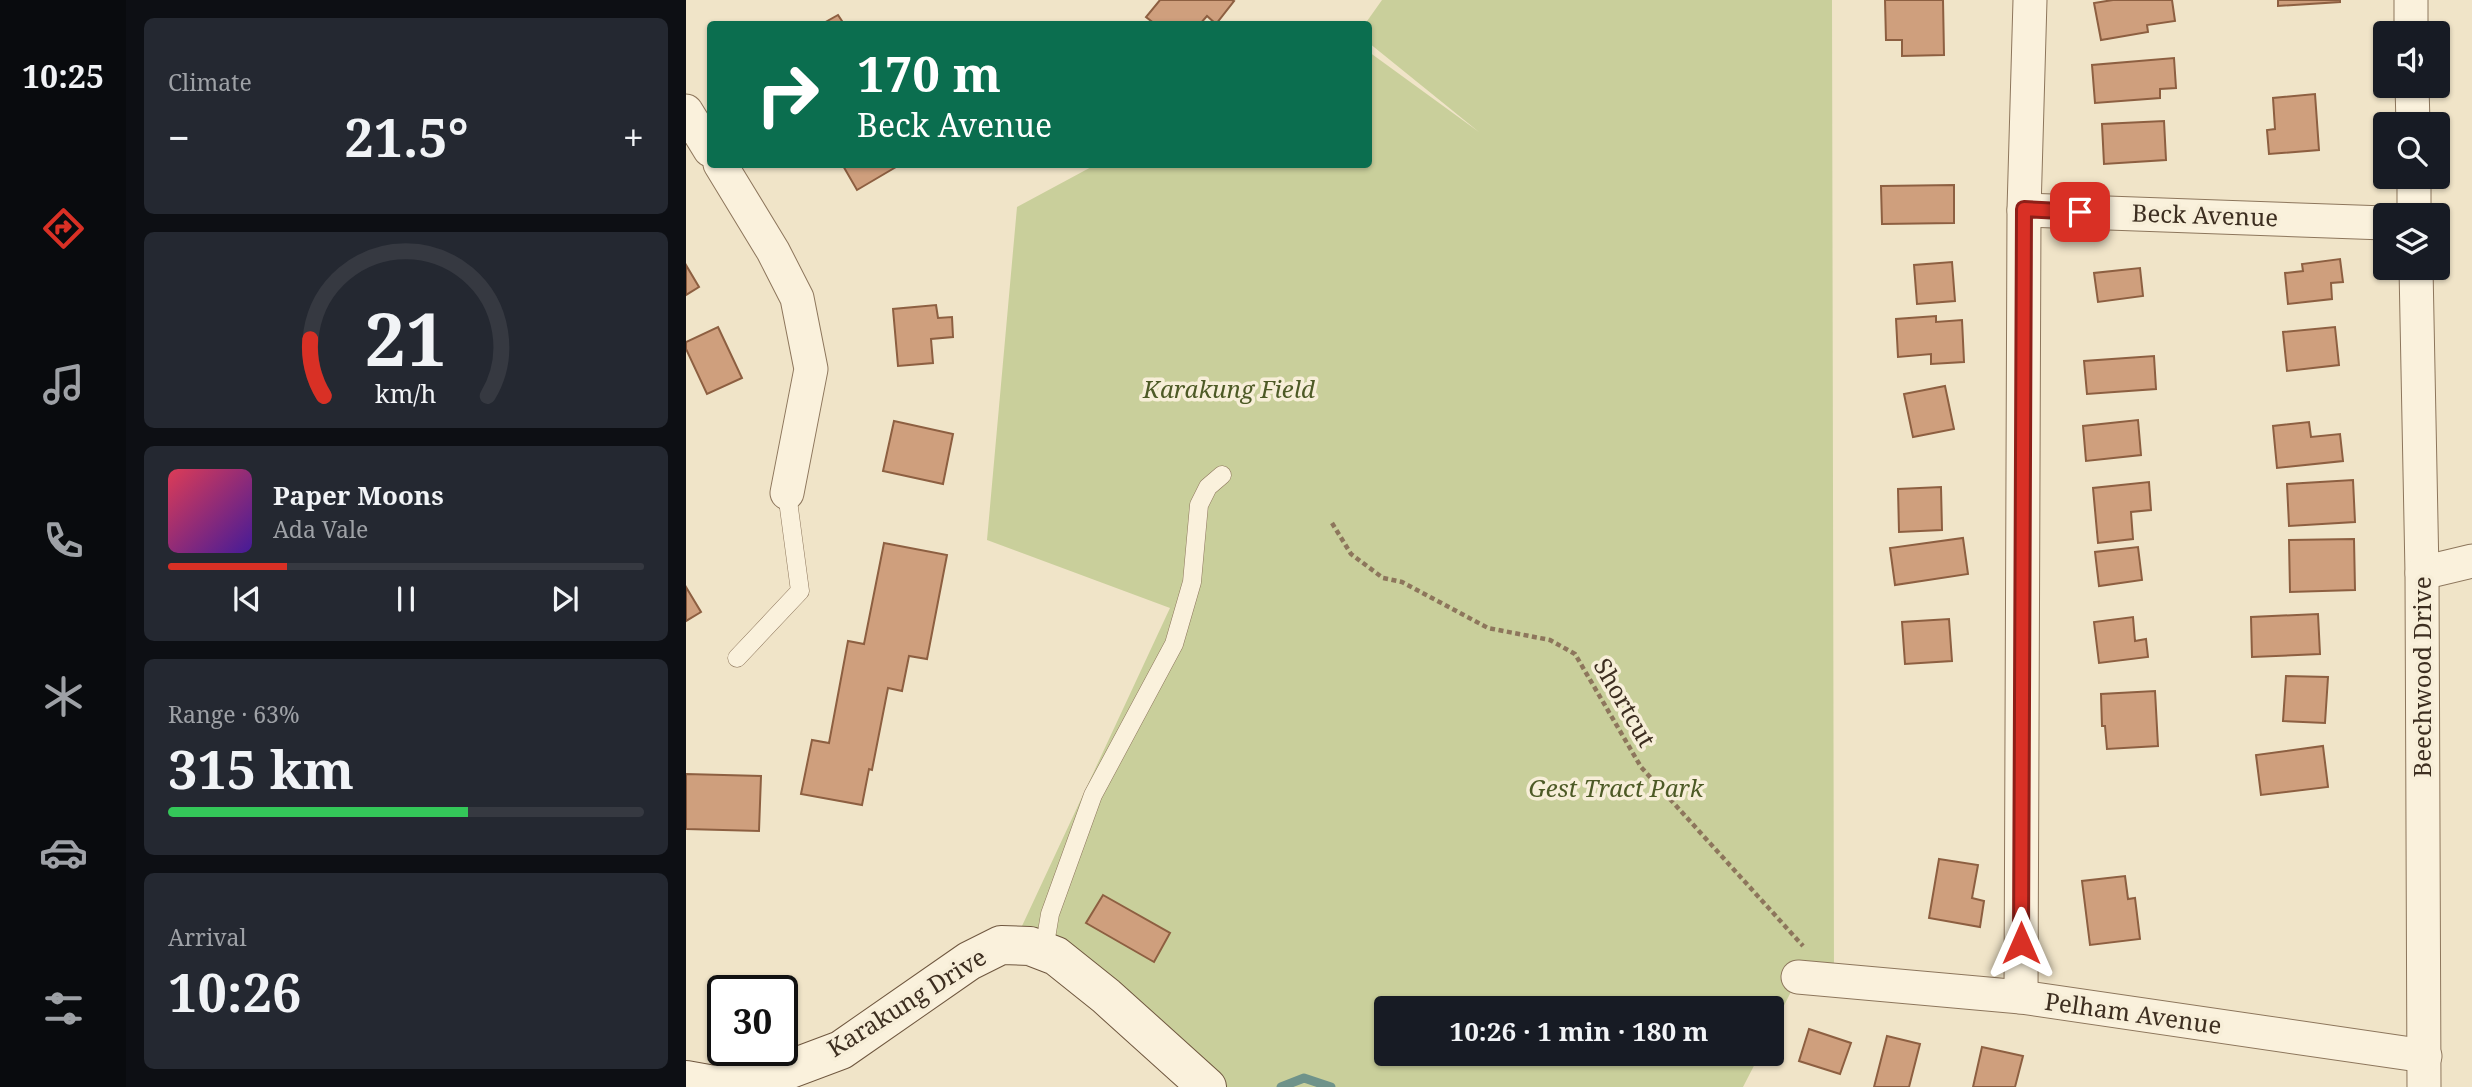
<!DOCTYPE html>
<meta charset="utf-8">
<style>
:root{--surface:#171b24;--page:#242831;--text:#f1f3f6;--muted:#9ea1a6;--line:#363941;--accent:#d93025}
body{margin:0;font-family:"Noto Serif",serif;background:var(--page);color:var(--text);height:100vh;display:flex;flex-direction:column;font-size:26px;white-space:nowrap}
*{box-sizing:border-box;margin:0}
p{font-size:23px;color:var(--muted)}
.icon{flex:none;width:38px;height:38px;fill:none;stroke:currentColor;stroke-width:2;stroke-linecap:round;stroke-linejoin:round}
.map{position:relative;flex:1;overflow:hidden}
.panel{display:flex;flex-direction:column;gap:18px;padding:18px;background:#0d0f14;width:560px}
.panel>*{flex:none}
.guide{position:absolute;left:21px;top:21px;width:665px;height:147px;border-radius:7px;box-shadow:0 2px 5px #0004;background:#0b6e4f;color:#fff;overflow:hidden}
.tools{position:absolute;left:1687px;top:21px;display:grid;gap:14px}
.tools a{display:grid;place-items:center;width:77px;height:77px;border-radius:7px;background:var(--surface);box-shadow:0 2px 5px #0004;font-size:35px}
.speed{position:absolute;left:21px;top:975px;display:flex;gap:14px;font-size:35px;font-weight:700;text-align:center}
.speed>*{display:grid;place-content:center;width:91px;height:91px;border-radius:50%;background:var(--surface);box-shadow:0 2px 5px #0004;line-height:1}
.speed .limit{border:4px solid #111;border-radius:10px;background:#fff;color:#111}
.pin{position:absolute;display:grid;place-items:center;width:60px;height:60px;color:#fff;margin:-30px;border-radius:14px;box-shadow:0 4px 10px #0006}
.me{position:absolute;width:77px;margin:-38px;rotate:0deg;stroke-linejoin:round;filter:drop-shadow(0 0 5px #0008)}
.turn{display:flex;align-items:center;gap:24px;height:147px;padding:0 35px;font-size:32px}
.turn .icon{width:91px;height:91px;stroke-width:2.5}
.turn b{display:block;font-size:49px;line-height:60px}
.big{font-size:52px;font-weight:700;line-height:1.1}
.panel .tile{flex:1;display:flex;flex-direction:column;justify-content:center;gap:10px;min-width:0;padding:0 24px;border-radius:10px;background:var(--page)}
.panel .dial{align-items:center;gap:0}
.dial svg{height:182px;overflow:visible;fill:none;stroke:var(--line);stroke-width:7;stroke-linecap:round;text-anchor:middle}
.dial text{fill:var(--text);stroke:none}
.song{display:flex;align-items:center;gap:21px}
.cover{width:84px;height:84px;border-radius:10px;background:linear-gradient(135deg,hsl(350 70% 55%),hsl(260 70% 35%))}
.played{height:7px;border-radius:4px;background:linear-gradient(90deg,var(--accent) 25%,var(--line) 25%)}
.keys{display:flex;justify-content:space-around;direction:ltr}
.heat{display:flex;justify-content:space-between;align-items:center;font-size:38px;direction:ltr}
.charge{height:10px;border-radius:5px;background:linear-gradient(90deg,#34c759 63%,var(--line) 0)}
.trip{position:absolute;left:688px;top:996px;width:410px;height:70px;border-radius:7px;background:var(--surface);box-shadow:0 2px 5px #0004;font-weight:700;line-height:70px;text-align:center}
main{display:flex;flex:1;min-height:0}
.tabs{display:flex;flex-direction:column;width:126px;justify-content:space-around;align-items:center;background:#090b0e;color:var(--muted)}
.tabs .icon{width:49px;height:49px}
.tabs .on{color:var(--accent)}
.tabs b{font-size:32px;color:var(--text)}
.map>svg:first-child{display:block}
</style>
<main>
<nav class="tabs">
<b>10:25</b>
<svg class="icon on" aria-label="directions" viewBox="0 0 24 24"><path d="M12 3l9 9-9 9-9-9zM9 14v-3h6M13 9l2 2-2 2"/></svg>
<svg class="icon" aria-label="music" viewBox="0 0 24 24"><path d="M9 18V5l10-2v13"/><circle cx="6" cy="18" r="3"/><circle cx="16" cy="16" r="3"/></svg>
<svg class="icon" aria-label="phone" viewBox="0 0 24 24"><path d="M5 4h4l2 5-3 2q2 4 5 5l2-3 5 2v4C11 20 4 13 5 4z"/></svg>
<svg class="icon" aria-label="climate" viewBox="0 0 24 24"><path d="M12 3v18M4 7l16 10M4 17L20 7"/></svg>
<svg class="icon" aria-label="car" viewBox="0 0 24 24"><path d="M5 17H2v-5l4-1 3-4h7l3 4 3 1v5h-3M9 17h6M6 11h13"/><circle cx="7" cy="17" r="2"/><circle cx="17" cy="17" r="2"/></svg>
<svg class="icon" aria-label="filters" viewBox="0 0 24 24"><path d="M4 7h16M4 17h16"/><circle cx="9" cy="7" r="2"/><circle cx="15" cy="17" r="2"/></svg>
</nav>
<section class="panel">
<div class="tile"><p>Climate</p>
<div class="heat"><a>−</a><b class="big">21.5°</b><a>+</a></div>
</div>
<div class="tile dial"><svg viewBox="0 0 100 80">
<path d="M14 69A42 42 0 1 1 86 69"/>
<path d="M14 69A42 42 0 0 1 8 44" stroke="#d93025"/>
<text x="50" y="56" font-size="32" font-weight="700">21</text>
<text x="50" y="72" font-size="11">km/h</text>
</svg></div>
<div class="tile">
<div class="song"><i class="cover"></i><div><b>Paper Moons</b><p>Ada Vale</p></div></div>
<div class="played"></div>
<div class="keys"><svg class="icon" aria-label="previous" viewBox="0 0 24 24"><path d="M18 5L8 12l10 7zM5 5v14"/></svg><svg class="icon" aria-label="pause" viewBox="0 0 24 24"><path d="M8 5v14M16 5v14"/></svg><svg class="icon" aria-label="next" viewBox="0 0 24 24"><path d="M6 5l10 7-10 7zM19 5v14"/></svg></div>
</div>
<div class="tile"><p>Range · 63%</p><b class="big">315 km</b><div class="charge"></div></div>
<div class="tile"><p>Arrival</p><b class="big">10:26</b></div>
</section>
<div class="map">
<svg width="1786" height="1087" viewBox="0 0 1786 1087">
<rect width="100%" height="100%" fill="#f0e4c8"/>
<polygon fill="#c9cf9b" points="696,0 1146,0 1148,980 1112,978 1085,1031 1085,1008 700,1008 700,1054 1074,1054 1057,1087 539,1087 336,926 484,608 301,540 331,207 409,165 682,164 683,52 793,132 683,43 682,24 679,24"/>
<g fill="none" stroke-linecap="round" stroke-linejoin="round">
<polyline stroke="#6f938a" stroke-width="9" points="595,1087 618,1078 645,1087"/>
</g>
<g fill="#cf9f7d" stroke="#8d5f41" stroke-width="2">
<polygon points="474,0 546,0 548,1 530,24 521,16 514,24 469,24 460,17"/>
<polygon points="1199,0 1257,0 1258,55 1216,56 1216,40 1200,40"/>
<polygon points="1427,0 1486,0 1489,21 1461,25 1462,32 1415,40 1408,3"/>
<polygon points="1592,0 1654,0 1654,2 1592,6"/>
<polygon points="152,15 158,24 136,24"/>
<polygon points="1488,58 1490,88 1474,89 1474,98 1409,103 1406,65"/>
<polygon points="1629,94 1633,150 1583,154 1581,130 1589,129 1587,98"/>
<polygon points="1478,121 1480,160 1418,164 1416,124"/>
<polygon points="156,164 215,164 171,190"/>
<polygon points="1268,185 1268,223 1196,224 1195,186"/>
<polygon points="1654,259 1657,282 1645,283 1646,299 1602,304 1599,273 1617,271 1616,264"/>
<polygon points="1266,262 1269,301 1231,304 1228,265"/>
<polygon points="0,265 13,287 0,295"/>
<polygon points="1454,268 1457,296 1412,302 1408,273"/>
<polygon points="250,305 252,318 266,317 267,337 245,339 247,363 212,366 207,309"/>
<polygon points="1250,316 1250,322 1276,320 1278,362 1245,364 1245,354 1212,357 1210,319"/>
<polygon points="32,327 56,378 21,394 0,349 0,342"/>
<polygon points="1649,327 1653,365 1601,371 1597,332"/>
<polygon points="1468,356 1470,389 1401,394 1398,361"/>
<polygon points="1259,386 1268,429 1227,437 1218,394"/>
<polygon points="1452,420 1455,455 1400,461 1397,426"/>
<polygon points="208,421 267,434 257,484 197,471"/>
<polygon points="1623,422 1625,437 1654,434 1657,461 1591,468 1587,426"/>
<polygon points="1667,480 1669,522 1603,526 1601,484"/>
<polygon points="1463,482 1465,510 1445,512 1447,539 1412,543 1407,488"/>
<polygon points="1255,487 1256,530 1213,532 1212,489"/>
<polygon points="1277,538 1282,574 1209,585 1204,548"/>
<polygon points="1668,539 1669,590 1604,592 1603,540"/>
<polygon points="198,543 261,555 241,659 223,656 216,691 202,688 186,770 183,769 176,805 115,794 126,740 143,743 162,641 178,644"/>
<polygon points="1452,547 1456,580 1413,586 1409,552"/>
<polygon points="0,587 15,612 0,621"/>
<polygon points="1632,614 1634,654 1566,657 1565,617"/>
<polygon points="1447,617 1449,641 1460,639 1462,657 1413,663 1408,622"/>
<polygon points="1263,619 1266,661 1219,664 1216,622"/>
<polygon points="1600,676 1642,677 1639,723 1597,721"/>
<polygon points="1469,691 1472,746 1421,749 1419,726 1416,726 1415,694"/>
<polygon points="1637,746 1642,787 1575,795 1570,755"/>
<polygon points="0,774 75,776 73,831 0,829"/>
<polygon points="1253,859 1292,865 1286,898 1298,901 1294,927 1243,918"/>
<polygon points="1439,876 1442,899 1449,898 1454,939 1404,945 1396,881"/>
<polygon points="417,895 484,933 468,962 400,923"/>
<polygon points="1123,1029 1165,1043 1154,1074 1113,1061"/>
<polygon points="1201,1036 1234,1044 1223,1087 1188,1087"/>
<polygon points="1296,1047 1337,1056 1329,1087 1287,1087"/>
</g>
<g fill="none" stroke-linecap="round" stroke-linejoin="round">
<defs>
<g id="lane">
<polyline points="51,658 114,591 101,493"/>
<polyline points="358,950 364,914 407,795 488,644 506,582 513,505 522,487 536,475"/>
</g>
<g id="street">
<polyline points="1725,0 1725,33"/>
<polyline points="1726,86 1727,124"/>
<polyline points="0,111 24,150"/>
<polyline points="34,164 87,251 111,298 125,369 101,493"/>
<polyline points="1728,177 1728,215"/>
<polyline points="1338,210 1699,223"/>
<polyline points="1730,268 1736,573 1738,1087"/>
<polyline points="1736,573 1786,561"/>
<polyline points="1112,977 1335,997 1739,1056"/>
<polyline points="1335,997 1338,210 1344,0"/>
</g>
<polyline id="secondary" points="0,1080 28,1085 99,1071 155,1050 283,961 315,945 344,946 370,956 420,996 521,1087"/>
</defs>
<use href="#lane" stroke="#8d765c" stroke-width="19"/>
<use href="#street" stroke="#8d765c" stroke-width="35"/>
<use href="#secondary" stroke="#6f573f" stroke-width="40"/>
<polyline stroke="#8d765c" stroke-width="4.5" stroke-dasharray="5 3.5" stroke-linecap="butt" points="646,523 665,554 697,578 716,582 802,628 864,640 889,654 955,767 1117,946"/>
<use href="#lane" stroke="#faf1dc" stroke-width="18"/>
<use href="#street" stroke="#faf1dc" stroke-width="33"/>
<use href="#secondary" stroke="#faf1dc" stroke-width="38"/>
</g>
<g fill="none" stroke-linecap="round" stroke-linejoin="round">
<defs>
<polyline id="route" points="1335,943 1338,209 1394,212"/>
</defs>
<use href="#route" stroke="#8d1f18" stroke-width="18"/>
<use href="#route" stroke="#d93025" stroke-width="12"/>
</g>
<g text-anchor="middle" stroke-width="7" stroke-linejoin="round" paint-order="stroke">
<g font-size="24" fill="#3d2e20" stroke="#f7eed8">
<text transform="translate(1519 216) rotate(2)" y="8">Beck Avenue</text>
<text transform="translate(1737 677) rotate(-90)" y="8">Beechwood Drive</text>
<text transform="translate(938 703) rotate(60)" y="8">Shortcut</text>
<text transform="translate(221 1003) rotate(-32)" y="8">Karakung Drive</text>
<text transform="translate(1447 1014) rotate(8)" y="8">Pelham Avenue</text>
</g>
<g font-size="24" font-style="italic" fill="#4d5a26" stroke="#f7eed8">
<text x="543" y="398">Karakung Field</text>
<text x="930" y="797">Gest Tract Park</text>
</g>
</g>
</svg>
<div class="tools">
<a><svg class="icon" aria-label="sound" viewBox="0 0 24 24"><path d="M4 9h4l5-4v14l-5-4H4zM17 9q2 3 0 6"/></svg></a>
<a><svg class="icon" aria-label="search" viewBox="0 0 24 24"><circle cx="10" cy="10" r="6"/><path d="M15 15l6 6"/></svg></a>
<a><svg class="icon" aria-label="layers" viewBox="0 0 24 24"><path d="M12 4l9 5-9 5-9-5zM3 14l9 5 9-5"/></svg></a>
</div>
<div class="speed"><div class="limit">30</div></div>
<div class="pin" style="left:1394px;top:212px;background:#d93025"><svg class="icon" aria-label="arrive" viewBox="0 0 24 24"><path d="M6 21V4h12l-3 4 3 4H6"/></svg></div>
<svg class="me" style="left:1335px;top:943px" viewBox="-20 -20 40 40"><path d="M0-17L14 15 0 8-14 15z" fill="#d93025" stroke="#fff" stroke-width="4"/></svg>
<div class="trip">10:26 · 1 min · 180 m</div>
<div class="guide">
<div class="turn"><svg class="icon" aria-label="right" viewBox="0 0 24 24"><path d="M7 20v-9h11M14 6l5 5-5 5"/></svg><div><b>170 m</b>Beck Avenue</div></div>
</div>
</div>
</main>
